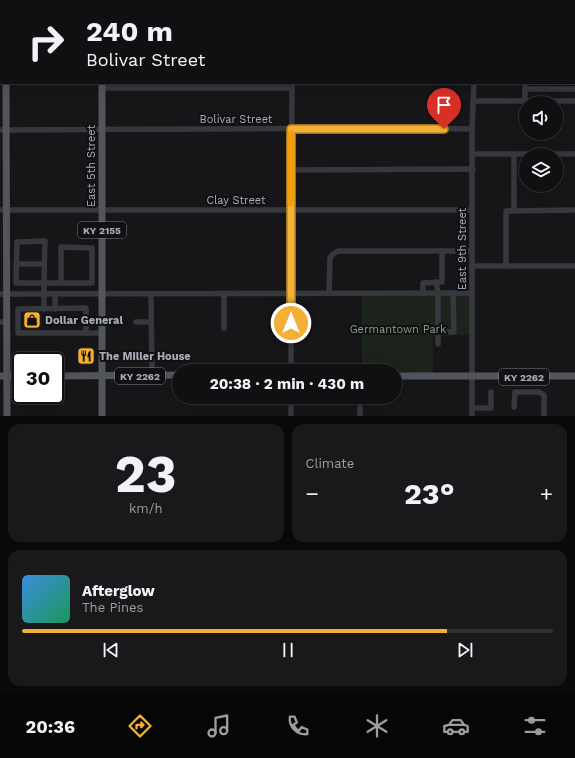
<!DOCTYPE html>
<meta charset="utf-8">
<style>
:root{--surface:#101012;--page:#19191b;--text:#f1f3f6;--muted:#9c9d9f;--line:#303032;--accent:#f2b134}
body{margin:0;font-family:"Work Sans",sans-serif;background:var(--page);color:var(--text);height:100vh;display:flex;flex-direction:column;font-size:15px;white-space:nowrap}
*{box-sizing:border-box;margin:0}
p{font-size:13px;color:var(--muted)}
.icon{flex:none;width:22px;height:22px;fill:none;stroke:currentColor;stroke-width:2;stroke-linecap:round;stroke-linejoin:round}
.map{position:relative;height:416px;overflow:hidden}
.side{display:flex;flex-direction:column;gap:8px;padding:8px;background:#09090a;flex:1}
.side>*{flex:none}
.top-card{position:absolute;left:0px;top:0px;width:575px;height:84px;box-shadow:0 4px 16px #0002,0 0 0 1px var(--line);background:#101012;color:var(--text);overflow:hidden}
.fabs{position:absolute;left:519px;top:96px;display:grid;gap:8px}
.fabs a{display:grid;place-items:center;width:44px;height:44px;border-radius:50%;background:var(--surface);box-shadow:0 4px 16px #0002,0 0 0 1px var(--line);font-size:20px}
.speed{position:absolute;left:12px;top:352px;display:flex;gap:8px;font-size:20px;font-weight:700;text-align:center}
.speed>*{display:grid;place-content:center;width:52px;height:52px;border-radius:50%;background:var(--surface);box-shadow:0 4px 16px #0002,0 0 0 1px var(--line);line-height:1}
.speed .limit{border:2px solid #111;border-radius:6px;background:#fff;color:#111}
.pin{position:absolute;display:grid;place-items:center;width:34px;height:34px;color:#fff;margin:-41px -17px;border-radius:50% 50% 50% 0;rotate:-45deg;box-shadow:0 0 4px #0007}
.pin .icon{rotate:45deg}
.me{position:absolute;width:44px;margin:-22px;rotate:0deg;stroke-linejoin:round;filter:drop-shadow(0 0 3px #0008)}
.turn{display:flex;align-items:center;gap:14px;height:84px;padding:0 20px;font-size:18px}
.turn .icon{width:52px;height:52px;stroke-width:2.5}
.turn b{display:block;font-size:28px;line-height:34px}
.big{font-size:30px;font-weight:700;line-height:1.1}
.side .widget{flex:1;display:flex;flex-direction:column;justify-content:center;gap:6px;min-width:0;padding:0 14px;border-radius:12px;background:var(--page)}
.side .dial{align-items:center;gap:0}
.dial b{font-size:52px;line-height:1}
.song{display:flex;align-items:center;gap:12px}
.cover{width:48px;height:48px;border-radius:6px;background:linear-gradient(135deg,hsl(210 70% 55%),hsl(150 70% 35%))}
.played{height:4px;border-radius:2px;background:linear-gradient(90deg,var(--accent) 80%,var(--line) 80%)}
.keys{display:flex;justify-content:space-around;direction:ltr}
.heat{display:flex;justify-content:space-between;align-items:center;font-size:22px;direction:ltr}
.side .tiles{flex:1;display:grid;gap:8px;grid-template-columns:1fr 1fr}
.widget:last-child{grid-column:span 2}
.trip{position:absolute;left:172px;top:364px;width:230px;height:40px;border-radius:20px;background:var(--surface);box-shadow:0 4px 16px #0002,0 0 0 1px var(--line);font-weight:700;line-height:40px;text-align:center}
.tabs{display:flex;height:64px;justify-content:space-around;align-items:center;background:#060607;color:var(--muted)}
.tabs .icon{width:28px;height:28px}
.tabs .active{color:var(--accent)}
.tabs b{font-size:18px;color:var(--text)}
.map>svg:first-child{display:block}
</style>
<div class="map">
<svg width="575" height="416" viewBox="0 0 575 416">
<rect width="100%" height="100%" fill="#161618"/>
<polygon fill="#1c231d" points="362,293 472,293 472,335 433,336 433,376 395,376 395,371 362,371"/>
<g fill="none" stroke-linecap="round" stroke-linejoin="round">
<g stroke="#37383d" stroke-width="5.5">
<polyline points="115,0 115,1"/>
<polyline points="153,0 153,1"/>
<polyline points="202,0 202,1"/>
<polyline points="267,0 272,1"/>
<polyline points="447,0 454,1"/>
<polyline points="475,0 475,1"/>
<polyline points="53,1 53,0"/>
<polyline points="244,1 244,0"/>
<polyline points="355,1 356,0"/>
<polyline points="574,61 575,61"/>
<polyline points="525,83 525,101 575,101"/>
<polyline points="102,88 292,88"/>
<polyline points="525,89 575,89"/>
<polyline points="473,101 525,101"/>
<polyline points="0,130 402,128 472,129"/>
<polyline points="473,154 575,154"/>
<polyline points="291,170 473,169"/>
<polyline points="0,210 472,210"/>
<polyline points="514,210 514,154"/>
<polyline points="16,264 44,264"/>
<polyline points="472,266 575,266"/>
<polyline points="506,266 506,211 575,210"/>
<polyline points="436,282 438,293 438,332 454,332 453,293"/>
<polyline points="329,293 330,258 333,254 338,251 472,251"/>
<polyline points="423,293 423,283 442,282 442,252"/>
<polyline points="0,294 472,293"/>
<polyline points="55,294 55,309"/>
<polyline points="151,294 152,376"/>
<path d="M44,309C44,286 44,264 45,241L17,242L16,283C41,283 67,283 92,283V248L61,247V283"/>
<polyline points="0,322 7,322"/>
<polyline points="136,322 151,322"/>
<polyline points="224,328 224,293"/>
<polyline points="86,333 18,333 18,309 86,308 86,333 102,333"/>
<polyline points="438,344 438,332"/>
<polyline points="291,371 292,83"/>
<polyline points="360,397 360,416"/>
<polyline points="514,407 515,392 539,392 544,395 544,416"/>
<polyline points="472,408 491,408 491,392"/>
<polyline points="291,416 291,397"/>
<polyline points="472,416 472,129 474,83"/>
</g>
<g stroke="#53555c" stroke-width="7">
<polyline points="6,0 6,1"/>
<polyline points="102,0 102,1"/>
<polyline points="574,46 575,46"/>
<polyline points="0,48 1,48"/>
<polyline points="6,83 7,416"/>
<polyline points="102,83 102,416"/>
<polyline points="0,376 21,376"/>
<polyline points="55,376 179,375"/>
<polyline points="395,376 575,376"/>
</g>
<defs>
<polyline id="rail" points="574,2 575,4"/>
</defs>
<use href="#rail" stroke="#4a4c52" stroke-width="3"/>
<use href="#rail" stroke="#111113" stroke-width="1.5" stroke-dasharray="4.5" stroke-linecap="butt"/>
</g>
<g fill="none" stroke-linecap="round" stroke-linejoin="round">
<defs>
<polyline id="route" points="291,323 291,129 444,129"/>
</defs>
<use href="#route" stroke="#9d7322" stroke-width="10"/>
<use href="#route" stroke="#f2b134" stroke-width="7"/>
<polyline stroke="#f59e0b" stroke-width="7" points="291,134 291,203"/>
</g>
<defs>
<symbol id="shop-square" viewBox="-11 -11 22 22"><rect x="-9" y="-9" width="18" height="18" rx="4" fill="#f2b134" stroke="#111113"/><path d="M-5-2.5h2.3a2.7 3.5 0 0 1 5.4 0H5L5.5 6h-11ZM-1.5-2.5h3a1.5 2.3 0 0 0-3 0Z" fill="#111"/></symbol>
<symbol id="restaurant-square" viewBox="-11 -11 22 22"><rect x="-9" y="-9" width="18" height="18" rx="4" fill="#f2b134" stroke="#111113"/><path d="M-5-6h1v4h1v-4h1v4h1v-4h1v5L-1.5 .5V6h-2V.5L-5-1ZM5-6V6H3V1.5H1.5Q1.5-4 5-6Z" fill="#111"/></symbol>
</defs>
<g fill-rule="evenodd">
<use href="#shop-square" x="22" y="310" width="20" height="20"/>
<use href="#restaurant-square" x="76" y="346" width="20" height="20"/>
</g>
<g text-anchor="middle" stroke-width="4" stroke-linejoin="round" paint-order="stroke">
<g fill="#111113" stroke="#7b7e86" stroke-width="1">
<rect x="78" y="222" width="48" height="16" rx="3"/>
<rect x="115" y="368" width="50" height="16" rx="3"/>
<rect x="499" y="369" width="50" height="16" rx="3"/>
</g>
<g font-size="10" font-weight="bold" fill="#a8adb8">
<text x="102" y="234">KY 2155</text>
<text x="140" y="380">KY 2262</text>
<text x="524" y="381">KY 2262</text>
</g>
<g font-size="11" fill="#a8adb8" stroke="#111113">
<text x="236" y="123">Bolivar Street</text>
<text transform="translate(91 166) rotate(-90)" y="4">East 5th Street</text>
<text x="236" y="204">Clay Street</text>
<text transform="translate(462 249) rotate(-90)" y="4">East 9th Street</text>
</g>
<g font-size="11" font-weight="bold" fill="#a8adb8" stroke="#111113" text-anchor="start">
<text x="45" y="324">Dollar General</text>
<text x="99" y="360">The Miller House</text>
</g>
<g font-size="11" fill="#7fa381" stroke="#111113">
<text x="398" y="333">Germantown Park</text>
</g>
</g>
</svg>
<div class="fabs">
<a><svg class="icon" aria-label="sound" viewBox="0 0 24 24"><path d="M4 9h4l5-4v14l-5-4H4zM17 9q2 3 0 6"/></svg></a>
<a><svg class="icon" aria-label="layers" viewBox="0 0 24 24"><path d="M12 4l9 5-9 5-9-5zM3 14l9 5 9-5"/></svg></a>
</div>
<div class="speed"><div class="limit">30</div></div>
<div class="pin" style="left:444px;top:129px;background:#d93025"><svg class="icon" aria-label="arrive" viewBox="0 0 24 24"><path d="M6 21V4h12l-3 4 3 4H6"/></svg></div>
<svg class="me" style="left:291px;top:323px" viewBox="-20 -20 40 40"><circle r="17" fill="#f2b134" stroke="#fff" stroke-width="3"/><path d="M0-11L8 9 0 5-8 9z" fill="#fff"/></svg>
<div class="trip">20:38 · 2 min · 430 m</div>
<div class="top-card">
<div class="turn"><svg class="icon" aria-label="right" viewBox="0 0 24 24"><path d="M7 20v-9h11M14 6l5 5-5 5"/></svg><div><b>240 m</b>Bolivar Street</div></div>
</div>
</div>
<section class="side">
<div class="tiles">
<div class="widget dial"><b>23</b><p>km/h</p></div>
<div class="widget"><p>Climate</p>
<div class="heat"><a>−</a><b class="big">23°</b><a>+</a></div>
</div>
<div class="widget">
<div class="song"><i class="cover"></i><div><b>Afterglow</b><p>The Pines</p></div></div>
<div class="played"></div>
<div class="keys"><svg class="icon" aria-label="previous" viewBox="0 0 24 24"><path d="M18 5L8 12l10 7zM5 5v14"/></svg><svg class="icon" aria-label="pause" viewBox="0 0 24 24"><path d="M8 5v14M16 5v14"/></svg><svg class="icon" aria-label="next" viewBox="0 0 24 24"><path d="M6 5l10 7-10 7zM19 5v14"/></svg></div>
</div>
</div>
</section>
<nav class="tabs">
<b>20:36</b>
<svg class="icon active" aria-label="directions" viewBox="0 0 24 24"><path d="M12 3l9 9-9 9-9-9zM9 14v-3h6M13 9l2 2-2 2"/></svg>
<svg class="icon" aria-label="music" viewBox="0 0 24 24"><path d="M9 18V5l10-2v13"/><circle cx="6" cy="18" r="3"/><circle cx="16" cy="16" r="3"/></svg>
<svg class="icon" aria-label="phone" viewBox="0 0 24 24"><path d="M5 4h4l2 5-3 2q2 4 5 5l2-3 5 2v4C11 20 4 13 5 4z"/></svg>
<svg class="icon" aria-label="climate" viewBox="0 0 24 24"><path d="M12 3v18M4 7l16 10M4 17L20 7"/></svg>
<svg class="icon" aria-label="car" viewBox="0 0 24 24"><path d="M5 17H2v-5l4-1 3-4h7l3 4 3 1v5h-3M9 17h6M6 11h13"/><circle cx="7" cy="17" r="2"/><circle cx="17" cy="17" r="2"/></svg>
<svg class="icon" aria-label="filters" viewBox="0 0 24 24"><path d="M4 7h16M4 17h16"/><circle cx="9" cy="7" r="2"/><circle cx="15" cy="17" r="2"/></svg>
</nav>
